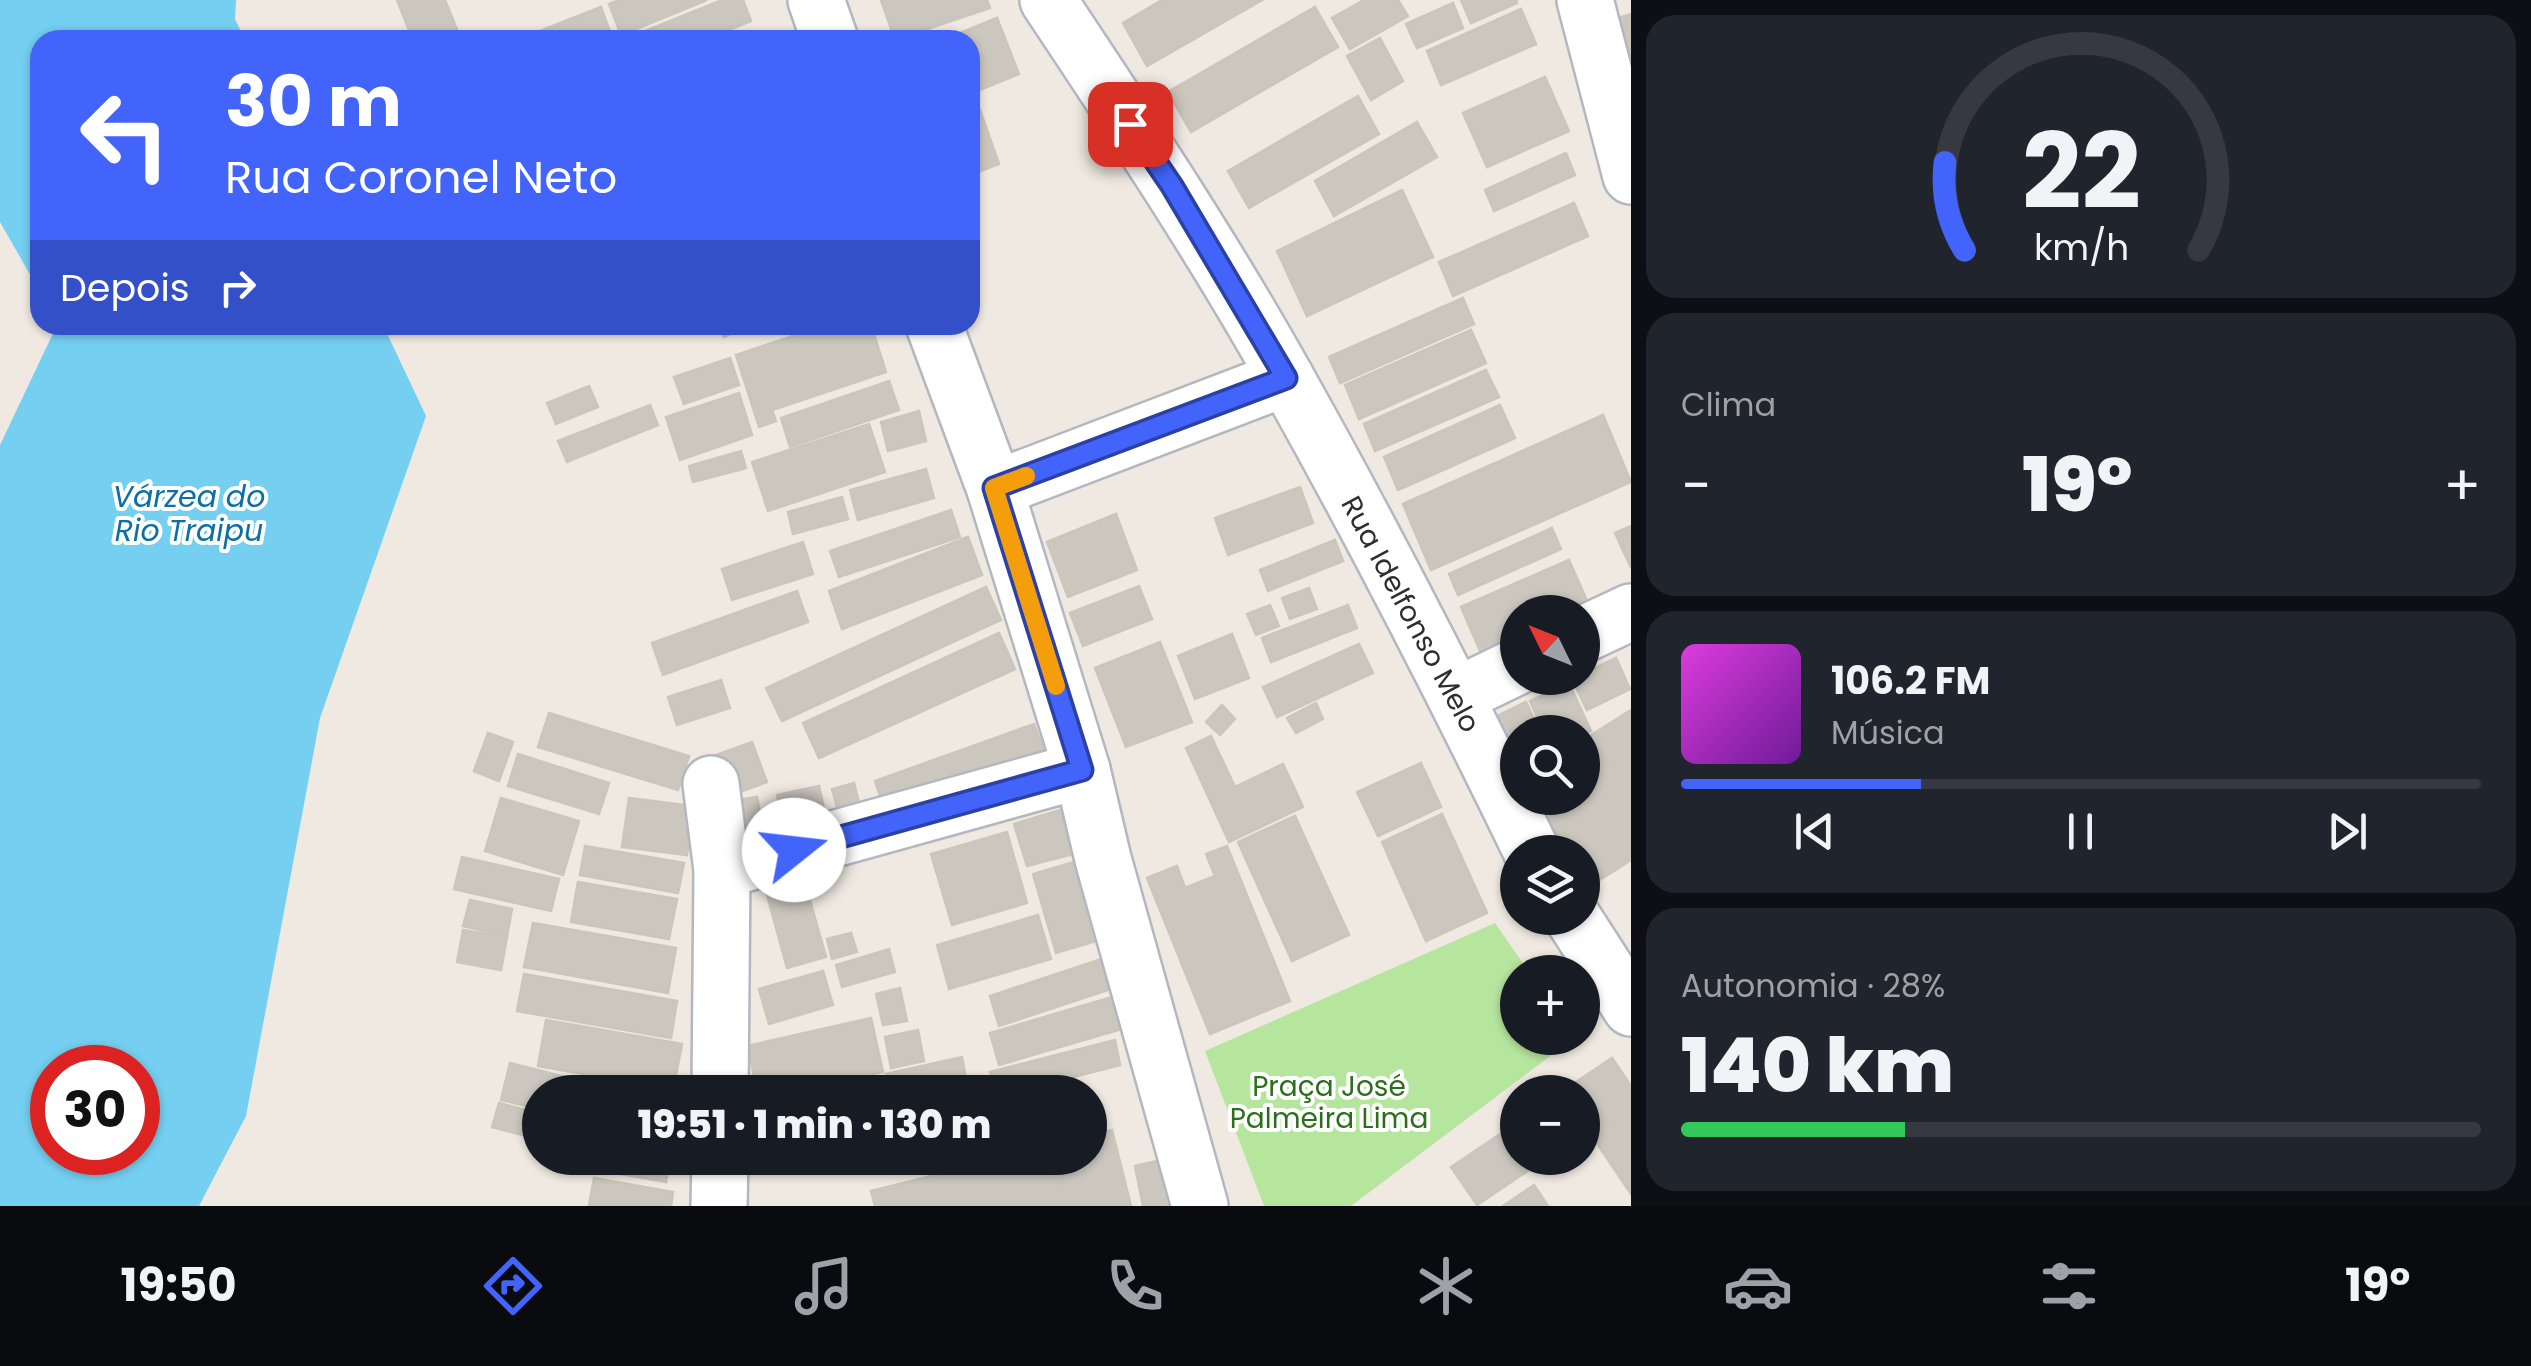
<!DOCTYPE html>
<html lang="pt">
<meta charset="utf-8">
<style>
:root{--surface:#171b24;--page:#20242c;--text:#f1f3f6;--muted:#9ea1a6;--line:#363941;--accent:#4264fb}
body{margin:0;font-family:Poppins,sans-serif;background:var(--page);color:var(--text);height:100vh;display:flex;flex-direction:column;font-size:38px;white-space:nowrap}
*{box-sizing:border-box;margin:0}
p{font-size:32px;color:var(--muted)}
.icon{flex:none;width:55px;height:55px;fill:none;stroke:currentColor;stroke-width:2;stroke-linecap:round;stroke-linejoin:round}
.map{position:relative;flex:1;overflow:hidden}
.side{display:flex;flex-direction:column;gap:15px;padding:15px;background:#0d0f14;width:900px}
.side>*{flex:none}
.guide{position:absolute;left:30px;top:30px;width:950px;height:305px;border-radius:30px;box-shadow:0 2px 8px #0004;background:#4264fb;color:#fff;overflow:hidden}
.needle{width:65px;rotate:313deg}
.controls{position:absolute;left:1500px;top:595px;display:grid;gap:20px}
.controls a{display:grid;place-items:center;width:100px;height:100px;border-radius:50%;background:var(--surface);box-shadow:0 2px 8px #0004;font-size:50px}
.speed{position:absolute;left:30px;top:1045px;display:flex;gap:20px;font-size:50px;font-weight:700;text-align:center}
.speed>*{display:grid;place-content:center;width:130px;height:130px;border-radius:50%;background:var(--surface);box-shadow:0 2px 8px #0004;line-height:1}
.speed .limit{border:15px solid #d22;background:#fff;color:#111}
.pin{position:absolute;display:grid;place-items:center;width:85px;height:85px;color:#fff;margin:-42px;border-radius:20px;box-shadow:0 5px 15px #0006}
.me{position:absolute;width:110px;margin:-55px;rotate:74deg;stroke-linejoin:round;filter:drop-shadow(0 0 8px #0008)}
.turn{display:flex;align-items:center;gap:35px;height:210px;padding:0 30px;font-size:45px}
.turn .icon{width:130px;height:130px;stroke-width:2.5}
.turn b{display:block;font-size:70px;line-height:85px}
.then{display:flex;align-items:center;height:95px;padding:0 30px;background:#0003;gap:20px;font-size:38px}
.big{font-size:75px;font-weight:800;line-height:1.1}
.side .card{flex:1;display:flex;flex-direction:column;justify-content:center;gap:15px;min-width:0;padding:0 35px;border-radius:30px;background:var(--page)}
.side .dial{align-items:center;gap:0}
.dial svg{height:260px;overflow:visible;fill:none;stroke:var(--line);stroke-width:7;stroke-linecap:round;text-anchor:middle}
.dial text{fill:var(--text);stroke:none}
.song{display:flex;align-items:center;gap:30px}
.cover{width:120px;height:120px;border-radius:15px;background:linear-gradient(135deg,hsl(300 70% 55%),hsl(280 70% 35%))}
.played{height:10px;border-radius:5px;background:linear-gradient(90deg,var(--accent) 30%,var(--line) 30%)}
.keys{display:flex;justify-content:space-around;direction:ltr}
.heat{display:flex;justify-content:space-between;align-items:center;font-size:55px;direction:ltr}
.charge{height:15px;border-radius:8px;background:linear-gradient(90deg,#34c759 28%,var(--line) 0)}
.trip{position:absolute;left:522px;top:1075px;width:585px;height:100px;border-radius:50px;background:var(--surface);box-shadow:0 2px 8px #0004;font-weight:800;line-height:100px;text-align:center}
.tab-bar{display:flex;height:160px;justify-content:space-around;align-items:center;background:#090b0e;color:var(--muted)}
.tab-bar .icon{width:70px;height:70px}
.tab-bar .on{color:var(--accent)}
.tab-bar b{font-size:45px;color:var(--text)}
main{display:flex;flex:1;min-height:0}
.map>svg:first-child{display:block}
</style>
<main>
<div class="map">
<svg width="1631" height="1206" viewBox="0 0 1631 1206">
<rect width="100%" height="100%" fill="#efe9e1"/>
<polygon fill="#b6e59e" points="1495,923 1529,972 1518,972 1518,1038 1573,1039 1351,1206 1264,1206 1205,1051"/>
<g fill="#75cff0" fill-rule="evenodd">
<polygon points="0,0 236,0 235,19 245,40 40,40 40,292 0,222"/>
<path d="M57,325H383L426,416L320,718L246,1116L199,1206H0V445ZM52,1068H138V1152H52Z"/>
</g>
<g fill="#cbc7bf" stroke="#cbc5ba" stroke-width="2.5">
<polygon points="397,0 445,0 458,32 439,40 413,40"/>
<polygon points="619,0 707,0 621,35 609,4"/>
<polygon points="722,0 743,0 751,21 704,40 623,40"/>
<polygon points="881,0 987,0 990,8 895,40"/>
<polygon points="1162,0 1262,0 1147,66 1123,23"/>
<polygon points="1364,0 1398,0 1408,16 1350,49 1332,18"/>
<polygon points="1461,0 1516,0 1517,3 1471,23"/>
<polygon points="1453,3 1463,28 1417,48 1406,24"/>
<polygon points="601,7 613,40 544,40 540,31"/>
<polygon points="1315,7 1338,47 1191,132 1168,92"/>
<polygon points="1521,9 1536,44 1441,85 1427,51"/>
<polygon points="1631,14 1631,59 1618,18"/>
<polygon points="997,18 1019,74 970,94 970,40 943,40"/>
<polygon points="1380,38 1403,81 1371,100 1347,56"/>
<polygon points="1545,77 1569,131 1487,167 1463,113"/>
<polygon points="1358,96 1379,134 1249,208 1228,171"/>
<polygon points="980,110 999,164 970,175 970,114"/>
<polygon points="1417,122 1437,157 1334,216 1315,181"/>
<polygon points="1566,153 1575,175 1494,211 1485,190"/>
<polygon points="1402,190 1433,257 1307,316 1277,251"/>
<polygon points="1574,203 1588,236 1453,296 1439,262"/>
<polygon points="1463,298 1474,324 1340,383 1329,357"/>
<polygon points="718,325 752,325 724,337"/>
<polygon points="826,325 871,325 886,372 772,410 776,421 759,427 736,355"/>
<polygon points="1471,330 1486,363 1359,419 1345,385"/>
<polygon points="730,358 739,385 684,404 674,377"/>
<polygon points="1486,370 1499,397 1375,451 1364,424"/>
<polygon points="889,381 899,410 790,447 781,418"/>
<polygon points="589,386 598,407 556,424 547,403"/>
<polygon points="739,393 752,435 680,460 666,417"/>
<polygon points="650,405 658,425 567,462 558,441"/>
<polygon points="1500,405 1515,438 1398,490 1384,457"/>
<polygon points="919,411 926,441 888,451 881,422"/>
<polygon points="1603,415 1631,482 1431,570 1403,504"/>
<polygon points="869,424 885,472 768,511 752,462"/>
<polygon points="741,451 746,468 693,482 689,466"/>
<polygon points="926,469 934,498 858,520 850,490"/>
<polygon points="1300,487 1313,523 1228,555 1215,518"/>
<polygon points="842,497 848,519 793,534 788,512"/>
<polygon points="951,510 960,537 839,577 830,551"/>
<polygon points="1116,514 1137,570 1068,597 1047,542"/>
<polygon points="1631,526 1631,568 1615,533"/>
<polygon points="1552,528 1561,549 1458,595 1449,574"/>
<polygon points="968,537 982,575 842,629 829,591"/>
<polygon points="1335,540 1343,561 1268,591 1260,570"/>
<polygon points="803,542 813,574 732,600 722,569"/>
<polygon points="1569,560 1592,612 1518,612 1518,645 1484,660 1461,607"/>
<polygon points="1139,586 1152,619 1083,646 1070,613"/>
<polygon points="986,587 1001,620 782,721 766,688"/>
<polygon points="1309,588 1317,609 1290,619 1282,598"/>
<polygon points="797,591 808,622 663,675 652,643"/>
<polygon points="1270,605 1279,626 1256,635 1247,614"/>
<polygon points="1348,605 1357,628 1271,662 1262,638"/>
<polygon points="999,633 1015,669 819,758 803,723"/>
<polygon points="1232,634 1249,678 1195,699 1178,656"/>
<polygon points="1160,642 1192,722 1126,747 1095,668"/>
<polygon points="1359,644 1373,673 1277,717 1263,687"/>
<polygon points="1616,658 1630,689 1587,710 1572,679 1582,678 1582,674"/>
<polygon points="721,680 730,708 677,725 668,697"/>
<polygon points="1569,683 1591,731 1582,734 1544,732 1530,701"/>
<polygon points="1526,702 1540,732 1518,732 1518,759 1497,716"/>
<polygon points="1316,703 1323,719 1296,733 1287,718"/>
<polygon points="1222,705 1235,719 1220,735 1206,722"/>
<polygon points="1631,710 1631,860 1590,886 1582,875 1582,852 1568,852 1533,798 1582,798 1582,741"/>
<polygon points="549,713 689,756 678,790 538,747"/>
<polygon points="1034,724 1049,765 889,822 875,781"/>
<polygon points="488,733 513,742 499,781 474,771"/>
<polygon points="1211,736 1235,787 1283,764 1303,807 1229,842 1186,748"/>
<polygon points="752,742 767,782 718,800 702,760"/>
<polygon points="518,754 609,783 599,814 508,786"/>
<polygon points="1421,763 1441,807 1378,836 1357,792"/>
<polygon points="854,783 864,822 843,828 832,789"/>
<polygon points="819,786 828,827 786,837 777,795"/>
<polygon points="757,797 765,835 739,840 732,801"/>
<polygon points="501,798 579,821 563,875 485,851"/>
<polygon points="629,798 693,806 687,855 622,847"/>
<polygon points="1060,810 1073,854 1027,866 1014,824"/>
<polygon points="1442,814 1487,913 1426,941 1382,842"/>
<polygon points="1295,816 1349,935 1292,961 1238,842"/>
<polygon points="1007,832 1027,903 952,925 931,854"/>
<polygon points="585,846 684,863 678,893 580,875"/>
<polygon points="1227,846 1290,1001 1210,1034 1147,878 1177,866 1185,888 1215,876 1206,854"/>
<polygon points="462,857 559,879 551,911 454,889"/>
<polygon points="1077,861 1100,940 1056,953 1033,874"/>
<polygon points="804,879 826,957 787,968 766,891"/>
<polygon points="578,882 677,899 669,939 571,922"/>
<polygon points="470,900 512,909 507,936 463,926"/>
<polygon points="1038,915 1051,959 949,989 937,945"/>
<polygon points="533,923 676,948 668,993 524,967"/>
<polygon points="463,930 507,937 501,970 457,962"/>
<polygon points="851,933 857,952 832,959 827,939"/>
<polygon points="889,949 895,972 842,987 836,965"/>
<polygon points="1101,959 1111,989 999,1026 990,996"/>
<polygon points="823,971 833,1005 769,1024 759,989"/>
<polygon points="524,974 677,1001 671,1038 517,1011"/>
<polygon points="900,988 907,1021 883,1025 876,994"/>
<polygon points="1112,997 1122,1029 999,1065 990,1033"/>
<polygon points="871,1018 883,1072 784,1092 758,1092 747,1046"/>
<polygon points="546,1020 682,1044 673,1090 538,1066"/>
<polygon points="918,1030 924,1061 891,1068 885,1037"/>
<polygon points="1115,1040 1120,1065 1015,1092 995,1092 990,1072"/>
<polygon points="962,1057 967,1083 922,1092 890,1092 886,1074"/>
<polygon points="1612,1058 1631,1086 1631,1194 1588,1130 1582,1133 1582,1092 1561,1092"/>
<polygon points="510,1063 585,1082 583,1092 540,1092 540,1109 501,1100"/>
<polygon points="499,1103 533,1112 526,1136 492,1127"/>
<polygon points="1518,1122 1518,1158 1547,1158 1477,1205 1451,1167"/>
<polygon points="1112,1130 1131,1206 875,1206 871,1191 1004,1158 1090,1158 1090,1136"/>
<polygon points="578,1158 670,1158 666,1182 576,1166"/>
<polygon points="1170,1158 1180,1206 1143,1206 1135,1166"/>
<polygon points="594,1178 673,1192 671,1206 589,1206"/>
<polygon points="1534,1185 1548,1206 1503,1206"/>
</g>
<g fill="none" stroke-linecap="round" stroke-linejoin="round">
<defs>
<g id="minor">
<polyline points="816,0 830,40"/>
<path d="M1048,0C1131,125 1214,249 1287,380C1374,535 1455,693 1532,852"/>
<polyline points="1585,0 1631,176"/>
<polyline points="934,325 995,489 1082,770 1103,859 1200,1206"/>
<polyline points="995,489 1286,378"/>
<polyline points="1582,635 1631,612"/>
<polyline points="1456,696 1518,666"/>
<polyline points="711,784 722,870 720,1092"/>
<polyline points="722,870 1082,770"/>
<polyline points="1573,918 1631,1008"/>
<polyline points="719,1206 720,1158"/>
</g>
</defs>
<use href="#minor" stroke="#b4b7c1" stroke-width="60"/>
<use href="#minor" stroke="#fff" stroke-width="55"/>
</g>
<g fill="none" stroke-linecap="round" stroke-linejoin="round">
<defs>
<polyline id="route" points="794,850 1082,770 994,488 1286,378 1172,186 1130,124"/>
</defs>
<use href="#route" stroke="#2b41a3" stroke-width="25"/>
<use href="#route" stroke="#4264fb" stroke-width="18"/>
<polyline stroke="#f59e0b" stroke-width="18" points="1026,476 994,488 1056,686"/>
</g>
<g text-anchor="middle" stroke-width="8" stroke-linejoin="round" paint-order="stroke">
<g font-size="28" fill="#2e2e2e" stroke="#fff">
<text transform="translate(1411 614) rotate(62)" y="10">Rua Idelfonso Melo</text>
</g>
<g font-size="28" fill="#2c6e1b" stroke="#fff">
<text x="1329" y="1096">Praça José<tspan x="1329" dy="32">Palmeira Lima</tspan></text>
</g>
<g font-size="30" font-style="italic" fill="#0d6fa3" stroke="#fff">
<text x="189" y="507">Várzea do<tspan x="189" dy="34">Rio Traipu</tspan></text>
</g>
</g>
</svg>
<div class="controls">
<a><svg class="needle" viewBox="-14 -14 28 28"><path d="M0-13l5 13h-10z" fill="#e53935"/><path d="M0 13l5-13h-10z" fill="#9ea1a6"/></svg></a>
<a><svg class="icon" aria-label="search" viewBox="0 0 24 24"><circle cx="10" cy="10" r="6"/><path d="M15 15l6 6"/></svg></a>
<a><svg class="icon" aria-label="layers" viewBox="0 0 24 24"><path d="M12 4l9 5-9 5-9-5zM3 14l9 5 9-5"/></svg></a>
<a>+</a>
<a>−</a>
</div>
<div class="speed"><div class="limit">30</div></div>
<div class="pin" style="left:1130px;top:124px;background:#d93025"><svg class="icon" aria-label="arrive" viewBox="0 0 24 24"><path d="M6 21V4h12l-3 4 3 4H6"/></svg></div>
<svg class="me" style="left:794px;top:850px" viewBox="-20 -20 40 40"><circle r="19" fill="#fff"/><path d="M0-13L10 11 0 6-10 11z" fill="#4264fb"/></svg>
<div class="trip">19:51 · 1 min · 130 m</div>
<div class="guide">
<div class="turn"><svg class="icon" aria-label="left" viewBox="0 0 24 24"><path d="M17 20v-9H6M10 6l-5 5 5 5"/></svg><div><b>30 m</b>Rua Coronel Neto</div></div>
<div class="then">Depois<svg class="icon" aria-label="right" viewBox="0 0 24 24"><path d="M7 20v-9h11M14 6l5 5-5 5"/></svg></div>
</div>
</div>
<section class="side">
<div class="card dial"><svg viewBox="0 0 100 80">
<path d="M14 69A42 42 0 1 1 86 69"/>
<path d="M14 69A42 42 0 0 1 8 42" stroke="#4264fb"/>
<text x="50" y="56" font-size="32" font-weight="700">22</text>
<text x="50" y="72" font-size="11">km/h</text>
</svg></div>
<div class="card"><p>Clima</p>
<div class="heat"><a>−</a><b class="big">19°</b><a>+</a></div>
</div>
<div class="card">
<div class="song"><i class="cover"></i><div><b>106.2 FM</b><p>Música</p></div></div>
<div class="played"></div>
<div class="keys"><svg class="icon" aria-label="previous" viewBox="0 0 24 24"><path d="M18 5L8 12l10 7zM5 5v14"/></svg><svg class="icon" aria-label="pause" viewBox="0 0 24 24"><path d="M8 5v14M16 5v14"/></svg><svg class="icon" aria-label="next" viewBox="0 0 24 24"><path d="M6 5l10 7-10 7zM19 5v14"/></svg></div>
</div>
<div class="card"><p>Autonomia · 28%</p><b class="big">140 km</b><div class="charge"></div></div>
</section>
</main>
<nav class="tab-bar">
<b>19:50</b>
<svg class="icon on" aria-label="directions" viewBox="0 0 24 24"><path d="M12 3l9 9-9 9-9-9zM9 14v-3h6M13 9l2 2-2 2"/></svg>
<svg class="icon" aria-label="music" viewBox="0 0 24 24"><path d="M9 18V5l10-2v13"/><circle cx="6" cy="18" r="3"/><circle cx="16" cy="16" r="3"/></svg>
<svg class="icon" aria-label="phone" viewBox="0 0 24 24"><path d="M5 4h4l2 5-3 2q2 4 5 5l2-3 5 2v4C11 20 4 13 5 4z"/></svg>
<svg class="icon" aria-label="climate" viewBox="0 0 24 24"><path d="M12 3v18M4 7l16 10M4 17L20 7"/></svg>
<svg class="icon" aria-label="car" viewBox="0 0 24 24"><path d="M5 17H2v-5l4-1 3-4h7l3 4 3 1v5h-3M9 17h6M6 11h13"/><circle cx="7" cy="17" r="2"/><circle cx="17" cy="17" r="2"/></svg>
<svg class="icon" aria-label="filters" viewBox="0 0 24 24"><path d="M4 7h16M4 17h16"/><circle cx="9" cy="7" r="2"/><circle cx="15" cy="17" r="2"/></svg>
<b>19°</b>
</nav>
